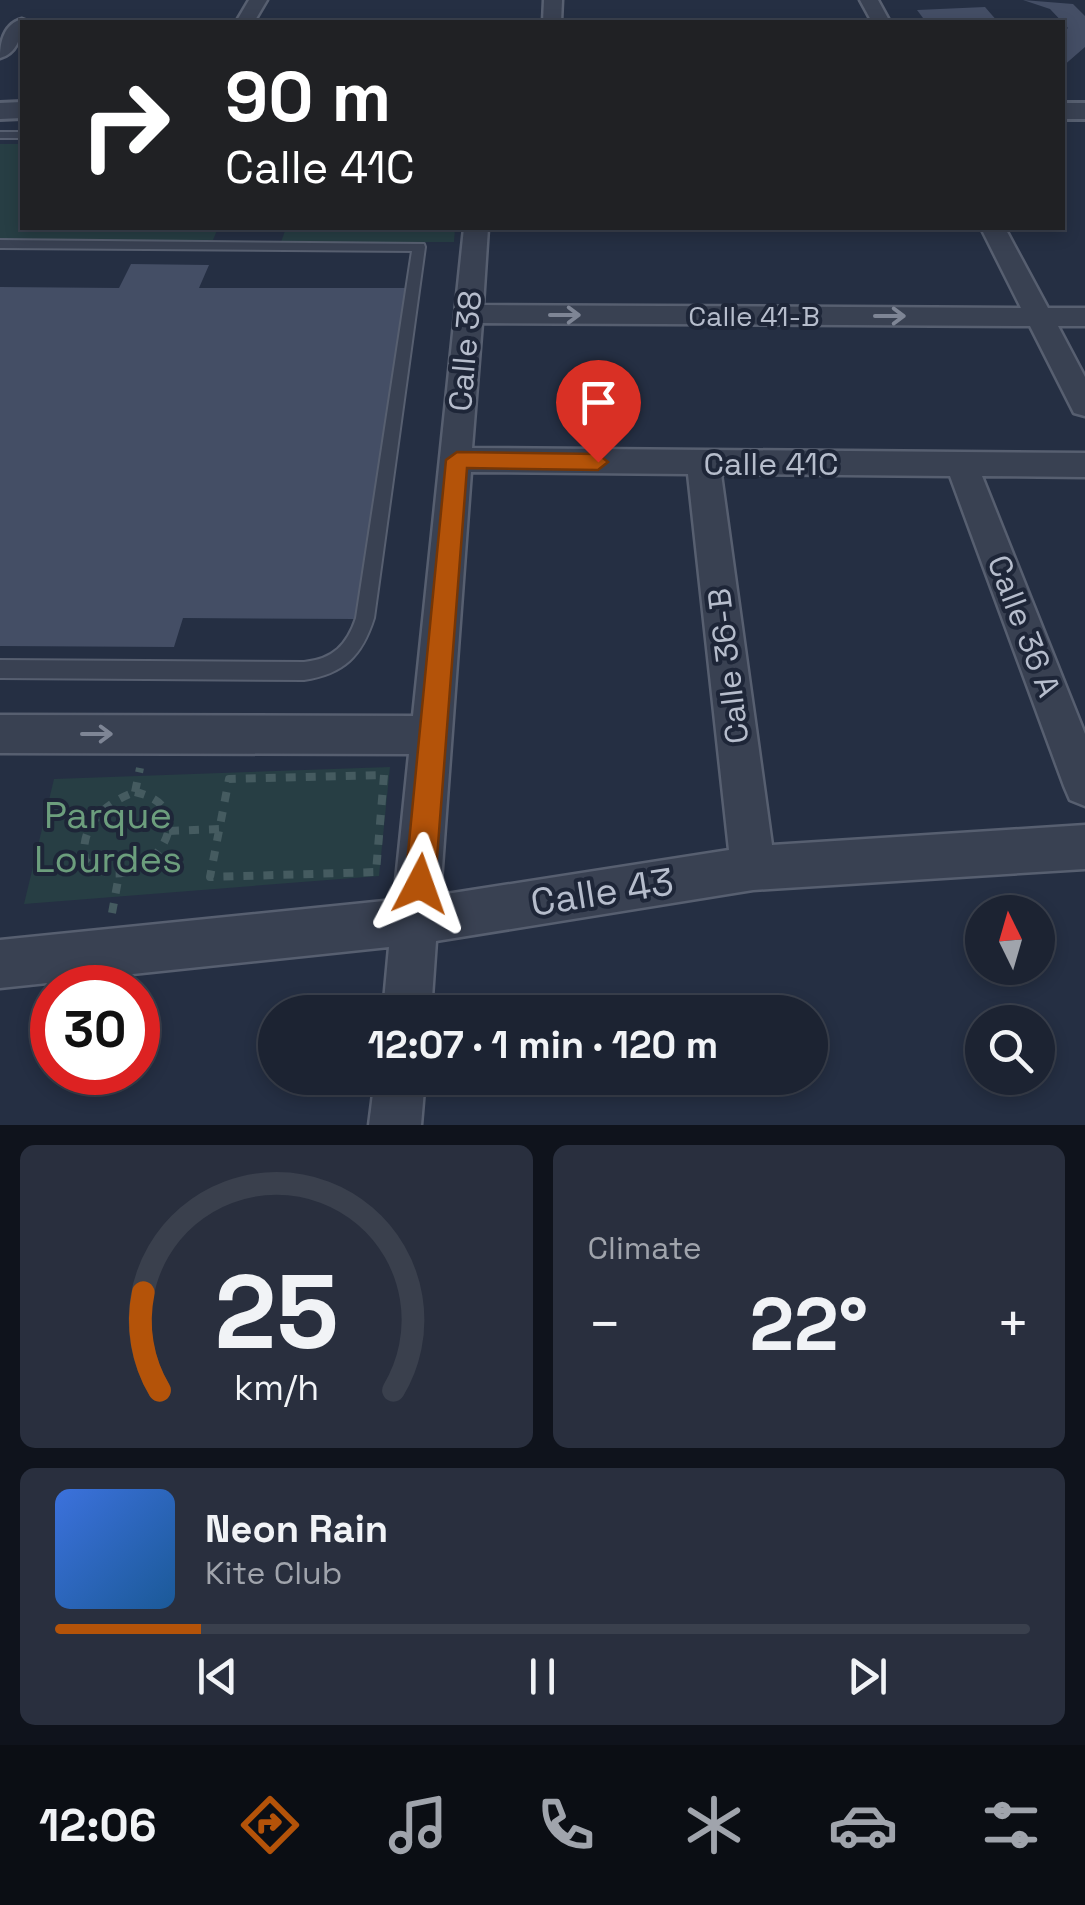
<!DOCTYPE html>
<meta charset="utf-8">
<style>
:root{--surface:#1c2332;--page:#292f3e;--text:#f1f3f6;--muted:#a0a4ac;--line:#3a404d;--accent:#b45309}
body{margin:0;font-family:"Space Grotesk",sans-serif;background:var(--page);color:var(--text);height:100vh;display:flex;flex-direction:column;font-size:38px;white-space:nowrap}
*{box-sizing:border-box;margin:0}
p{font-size:32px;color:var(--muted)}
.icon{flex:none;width:55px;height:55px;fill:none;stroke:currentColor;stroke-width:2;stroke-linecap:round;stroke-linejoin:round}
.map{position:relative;height:1125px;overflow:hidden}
.sheet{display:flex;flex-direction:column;gap:20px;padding:20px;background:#0f131c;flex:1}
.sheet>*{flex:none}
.banner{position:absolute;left:20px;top:20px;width:1045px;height:210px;border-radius:0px;box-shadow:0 5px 15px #0003,0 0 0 2px var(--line);background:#202124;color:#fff;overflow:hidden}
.needle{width:65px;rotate:355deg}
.fabs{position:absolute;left:965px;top:895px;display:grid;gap:20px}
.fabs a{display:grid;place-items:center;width:90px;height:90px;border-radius:50%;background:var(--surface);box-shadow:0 5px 15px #0003,0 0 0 2px var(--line);font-size:50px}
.speed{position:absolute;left:30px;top:965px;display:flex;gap:20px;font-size:50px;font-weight:700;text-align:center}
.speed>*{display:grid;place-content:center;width:130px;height:130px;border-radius:50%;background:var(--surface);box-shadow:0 5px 15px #0003,0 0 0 2px var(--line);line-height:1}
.speed .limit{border:15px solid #d22;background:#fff;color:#111}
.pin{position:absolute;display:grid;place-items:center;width:85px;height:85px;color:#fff;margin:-102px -42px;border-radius:50% 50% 50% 0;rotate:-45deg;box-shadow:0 0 10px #0007}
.pin .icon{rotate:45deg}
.me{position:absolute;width:110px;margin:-55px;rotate:4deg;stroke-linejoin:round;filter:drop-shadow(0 0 8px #0008)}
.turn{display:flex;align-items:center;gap:35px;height:210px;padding:0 40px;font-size:45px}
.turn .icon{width:130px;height:130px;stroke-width:2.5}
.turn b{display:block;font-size:70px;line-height:85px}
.big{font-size:75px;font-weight:800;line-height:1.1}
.sheet .tile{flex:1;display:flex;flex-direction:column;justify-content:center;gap:15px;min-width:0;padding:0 35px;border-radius:15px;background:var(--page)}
.sheet .dial{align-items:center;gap:0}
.dial svg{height:260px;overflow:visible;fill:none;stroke:var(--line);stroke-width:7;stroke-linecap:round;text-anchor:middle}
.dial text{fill:var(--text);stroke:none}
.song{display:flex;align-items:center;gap:30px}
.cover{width:120px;height:120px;border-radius:15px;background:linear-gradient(135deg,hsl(220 70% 55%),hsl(210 70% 35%))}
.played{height:10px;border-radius:5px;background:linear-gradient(90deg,var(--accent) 15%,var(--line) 15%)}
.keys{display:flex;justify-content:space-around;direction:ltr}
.heat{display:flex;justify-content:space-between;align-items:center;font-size:55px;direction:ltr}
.sheet .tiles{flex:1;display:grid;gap:20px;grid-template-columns:1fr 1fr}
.tile:last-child{grid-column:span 2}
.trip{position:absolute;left:258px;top:995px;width:570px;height:100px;border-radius:50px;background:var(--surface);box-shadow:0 5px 15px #0003,0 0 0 2px var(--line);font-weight:800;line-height:100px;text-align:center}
.dock{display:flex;height:160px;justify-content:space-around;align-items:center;background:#0b0e14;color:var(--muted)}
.dock .icon{width:70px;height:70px}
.dock .on{color:var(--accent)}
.dock b{font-size:45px;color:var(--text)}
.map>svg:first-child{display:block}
</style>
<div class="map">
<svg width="1085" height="1125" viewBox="0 0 1085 1125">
<rect width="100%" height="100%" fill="#252f43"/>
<g fill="#273e44">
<polygon points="0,144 22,144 22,228 218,228 213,240 0,240"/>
<polygon points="286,228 455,228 454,242 281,242"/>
<polygon points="390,767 379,876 24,904 54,779"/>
</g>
<g fill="#444e65">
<polygon points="1023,0 1073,4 1085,16 1085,47 1062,67 1062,33 1068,28 1050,9"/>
<polygon points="985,7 998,22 926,22 917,10"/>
<polygon points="131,264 209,265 199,288 407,288 355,619 183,618 174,647 0,646 0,287 119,288"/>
</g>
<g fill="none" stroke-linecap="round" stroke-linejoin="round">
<defs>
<g id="service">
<rect x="0" y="132" width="22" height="6"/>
<path d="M0,240L424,244L425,247L374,618C362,656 344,674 304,680L0,678V660L304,662C333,659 347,645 356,618L412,251L0,248Z"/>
</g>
<g id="minor">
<polygon points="249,0 267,0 254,22 236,22"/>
<polygon points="544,0 562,0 561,22 543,22"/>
<polygon points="860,0 878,0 890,22 872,22"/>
<path d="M22,19L30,22H22C22,37 16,54 0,58C0,42 4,24 22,19Z"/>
<path d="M464,228H488L483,305L1021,308L981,228H1005L1048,308H1085V326H1058L1085,377V416L1074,413L1030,326L482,323L472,448L1085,453V477L982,476L1085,734V806L1070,800L1064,786L950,476L721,474L772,845L1085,825V869L753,890L436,941L431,1012H383L389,947L0,988V940L394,900L409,754L0,753V715L413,716ZM471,472L688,474L729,850L440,895Z"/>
<polygon points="375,1078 425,1078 421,1125 369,1125"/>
</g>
<g id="tertiary">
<polygon points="22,102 22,118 0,119 0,103"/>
<rect x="1062" y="103" width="23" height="16"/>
</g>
</defs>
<use href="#service" stroke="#575f70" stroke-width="4"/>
<use href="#minor" stroke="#575f70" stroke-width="5"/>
<use href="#tertiary" stroke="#575f70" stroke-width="6"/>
<g stroke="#455b60" stroke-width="8" stroke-dasharray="10 10" stroke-linecap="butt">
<polygon points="384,775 376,872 210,877 229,779"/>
<path d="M135,792C216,810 133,909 85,860C79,826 106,802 135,792Z"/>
<polyline points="135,792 140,768"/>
<polyline points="169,831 219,829"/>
<polyline points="112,913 119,875"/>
</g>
<use href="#service" fill="#394152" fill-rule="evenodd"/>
<use href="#minor" fill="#394152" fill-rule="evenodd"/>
<use href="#tertiary" fill="#394152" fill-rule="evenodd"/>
</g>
<defs><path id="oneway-shaft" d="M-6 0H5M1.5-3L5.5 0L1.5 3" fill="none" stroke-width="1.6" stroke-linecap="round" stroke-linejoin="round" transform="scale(2.5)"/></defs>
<g stroke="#7e8595">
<use href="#oneway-shaft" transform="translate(565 315)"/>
<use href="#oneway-shaft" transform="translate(890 316)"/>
<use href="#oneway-shaft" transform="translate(97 734)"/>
</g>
<polygon fill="#b45309" stroke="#753606" stroke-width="2.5" points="457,452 598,454 608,462 598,470 467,468 435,884 430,894 420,899 410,894 405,884 446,460"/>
<g text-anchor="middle" stroke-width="8" stroke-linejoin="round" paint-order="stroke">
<g font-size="28" fill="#b6bdcc" stroke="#1e2638">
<text x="754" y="326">Calle 41-B</text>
</g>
<g font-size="32" fill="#b6bdcc" stroke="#1e2638">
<text transform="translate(465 351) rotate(-85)" y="11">Calle 38</text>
<text x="771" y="475">Calle 41C</text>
<text transform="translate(1024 626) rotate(69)" y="11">Calle 36 A</text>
<text transform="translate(728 666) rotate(-97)" y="11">Calle 36-B</text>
</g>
<g font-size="38" fill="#6c9e7d" stroke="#1e2638">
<text x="108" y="828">Parque<tspan x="108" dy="44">Lourdes</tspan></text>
</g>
<g font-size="38" fill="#b6bdcc" stroke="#1e2638">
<text transform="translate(602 892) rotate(-9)" y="13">Calle 43</text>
</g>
</g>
</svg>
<div class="fabs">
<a><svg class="needle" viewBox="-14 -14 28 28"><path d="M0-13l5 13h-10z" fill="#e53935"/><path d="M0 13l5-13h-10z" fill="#a0a4ac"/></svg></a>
<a><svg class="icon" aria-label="search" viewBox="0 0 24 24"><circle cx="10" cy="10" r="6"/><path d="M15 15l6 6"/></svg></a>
</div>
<div class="speed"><div class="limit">30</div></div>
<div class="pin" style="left:598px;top:462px;background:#d93025"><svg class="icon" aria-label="arrive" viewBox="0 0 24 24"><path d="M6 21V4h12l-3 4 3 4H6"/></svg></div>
<svg class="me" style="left:420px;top:884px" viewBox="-20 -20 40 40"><path d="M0-17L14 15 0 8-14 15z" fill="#b45309" stroke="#fff" stroke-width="4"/></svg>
<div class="trip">12:07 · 1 min · 120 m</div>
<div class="banner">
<div class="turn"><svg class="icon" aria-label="right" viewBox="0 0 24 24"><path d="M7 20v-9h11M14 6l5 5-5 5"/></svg><div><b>90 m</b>Calle 41C</div></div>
</div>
</div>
<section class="sheet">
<div class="tiles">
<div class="tile dial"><svg viewBox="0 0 100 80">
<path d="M14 69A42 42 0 1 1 86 69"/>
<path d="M14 69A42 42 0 0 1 9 39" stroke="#b45309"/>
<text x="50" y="56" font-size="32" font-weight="700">25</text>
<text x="50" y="72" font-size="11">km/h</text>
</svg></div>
<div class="tile"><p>Climate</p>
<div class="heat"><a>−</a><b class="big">22°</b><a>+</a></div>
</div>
<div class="tile">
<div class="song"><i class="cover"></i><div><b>Neon Rain</b><p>Kite Club</p></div></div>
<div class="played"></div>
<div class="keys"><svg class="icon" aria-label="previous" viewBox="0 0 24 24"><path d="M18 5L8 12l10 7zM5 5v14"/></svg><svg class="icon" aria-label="pause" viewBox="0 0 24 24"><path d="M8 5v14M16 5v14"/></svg><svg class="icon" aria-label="next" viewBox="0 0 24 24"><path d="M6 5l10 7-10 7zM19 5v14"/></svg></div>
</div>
</div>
</section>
<nav class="dock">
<b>12:06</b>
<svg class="icon on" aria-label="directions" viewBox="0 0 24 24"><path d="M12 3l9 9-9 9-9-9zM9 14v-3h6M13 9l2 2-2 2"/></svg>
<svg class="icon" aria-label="music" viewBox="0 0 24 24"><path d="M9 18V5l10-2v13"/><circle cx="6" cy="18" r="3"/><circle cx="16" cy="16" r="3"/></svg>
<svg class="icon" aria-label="phone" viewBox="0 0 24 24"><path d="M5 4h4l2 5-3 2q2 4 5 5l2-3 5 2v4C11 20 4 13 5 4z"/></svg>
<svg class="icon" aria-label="climate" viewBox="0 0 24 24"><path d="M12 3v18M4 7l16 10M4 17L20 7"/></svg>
<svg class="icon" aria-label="car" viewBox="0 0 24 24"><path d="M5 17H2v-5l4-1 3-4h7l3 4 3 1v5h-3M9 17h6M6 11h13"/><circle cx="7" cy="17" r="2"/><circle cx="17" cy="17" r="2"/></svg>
<svg class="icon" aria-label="filters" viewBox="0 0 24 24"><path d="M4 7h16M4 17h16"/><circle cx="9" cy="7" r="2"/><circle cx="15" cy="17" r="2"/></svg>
</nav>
